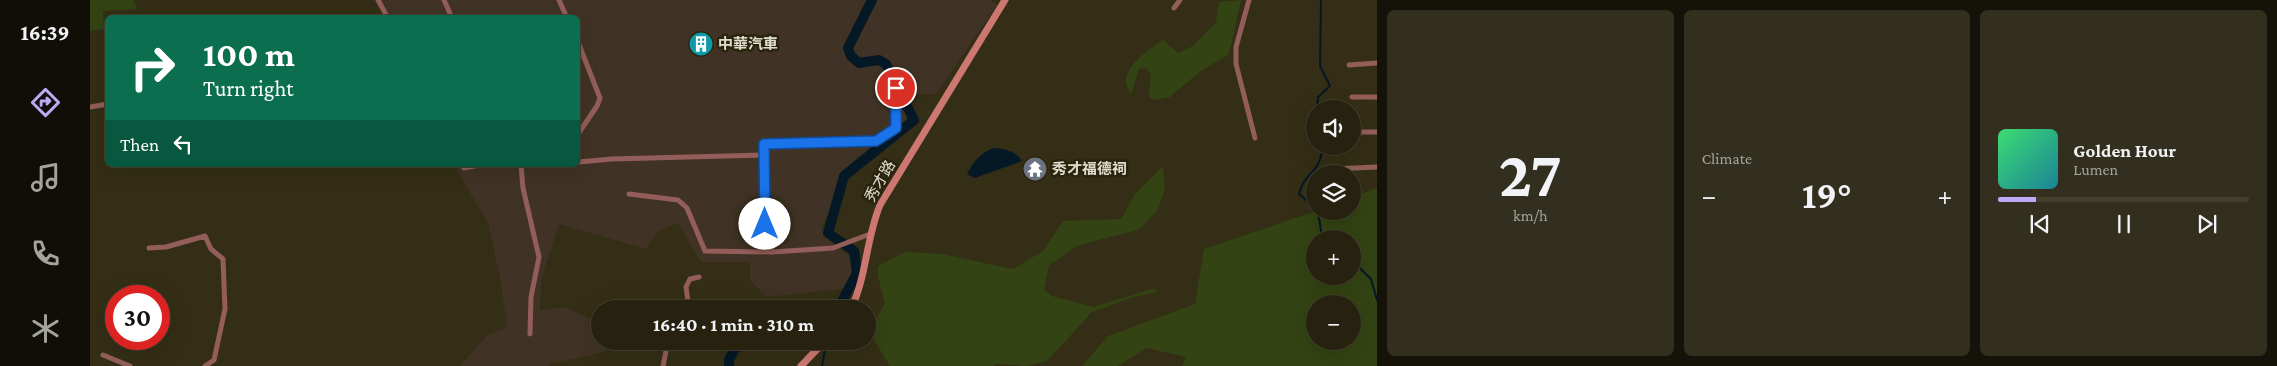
<!DOCTYPE html>
<meta charset="utf-8">
<style>
:root{--surface:#272210;--page:#332f1e;--text:#f1f3f6;--muted:#a4a49f;--line:#433f30;--accent:#bcaaf5}
body{margin:0;font-family:"Crimson Pro","Noto Sans TC",serif;background:var(--page);color:var(--text);height:100vh;display:flex;flex-direction:column;font-size:19px;white-space:nowrap}
*{box-sizing:border-box;margin:0}
p{font-size:16px;color:var(--muted)}
.icon{flex:none;width:28px;height:28px;fill:none;stroke:currentColor;stroke-width:2;stroke-linecap:round;stroke-linejoin:round}
.map{position:relative;flex:1;overflow:hidden}
.sheet{display:flex;flex-direction:column;gap:10px;padding:10px;background:#151309;width:900px}
.sheet>*{flex:none}
.banner{position:absolute;left:15px;top:15px;width:475px;height:152px;border-radius:8px;box-shadow:0 5px 20px #0002,0 0 0 1px var(--line);background:#0b6e4f;color:#fff;overflow:hidden}
.tools{position:absolute;left:1216px;top:100px;display:grid;gap:10px}
.tools a{display:grid;place-items:center;width:55px;height:55px;border-radius:50%;background:var(--surface);box-shadow:0 5px 20px #0002,0 0 0 1px var(--line);font-size:25px}
.speed{position:absolute;left:15px;top:285px;display:flex;gap:10px;font-size:25px;font-weight:700;text-align:center}
.speed>*{display:grid;place-content:center;width:65px;height:65px;border-radius:50%;background:var(--surface);box-shadow:0 5px 20px #0002,0 0 0 1px var(--line);line-height:1}
.speed .limit{border:8px solid #d22;background:#fff;color:#111}
.pin{position:absolute;display:grid;place-items:center;width:42px;height:42px;color:#fff;margin:-21px;border:2px solid #fff;border-radius:50%;box-shadow:0 1px 5px #0007}
.me{position:absolute;width:55px;margin:-28px;rotate:0deg;stroke-linejoin:round;filter:drop-shadow(0 0 4px #0008)}
.turn{display:flex;align-items:center;gap:18px;height:105px;padding:0 15px;font-size:22px}
.turn .icon{width:65px;height:65px;stroke-width:2.5}
.turn b{display:block;font-size:35px;line-height:42px}
.then{display:flex;align-items:center;height:48px;padding:0 15px;background:#0003;gap:10px;font-size:19px}
.big{font-size:38px;font-weight:700;line-height:1.1}
.sheet .widget{flex:1;display:flex;flex-direction:column;justify-content:center;gap:8px;min-width:0;padding:0 18px;border-radius:8px;background:var(--page)}
.sheet .dial{align-items:center;gap:0}
.dial b{font-size:65px;line-height:1}
.song{display:flex;align-items:center;gap:15px}
.cover{width:60px;height:60px;border-radius:8px;background:linear-gradient(135deg,hsl(140 70% 55%),hsl(190 70% 35%))}
.played{height:5px;border-radius:2px;background:linear-gradient(90deg,var(--accent) 15%,var(--line) 15%)}
.keys{display:flex;justify-content:space-around;direction:ltr}
.heat{display:flex;justify-content:space-between;align-items:center;font-size:28px;direction:ltr}
.sheet .tiles{flex:1;display:grid;gap:10px;grid-template-columns:repeat(3,1fr)}
.trip{position:absolute;left:501px;top:300px;width:285px;height:50px;border-radius:25px;background:var(--surface);box-shadow:0 5px 20px #0002,0 0 0 1px var(--line);font-weight:700;line-height:50px;text-align:center}
main{display:flex;flex:1;min-height:0}
.tab-bar{display:flex;flex-direction:column;width:90px;justify-content:space-around;align-items:center;background:#100e06;color:var(--muted)}
.tab-bar .icon{width:35px;height:35px}
.tab-bar .current{color:var(--accent)}
.tab-bar b{font-size:22px;color:var(--text)}
.map>svg:first-child{display:block}
</style>
<main>
<nav class="tab-bar">
<b>16:39</b>
<svg class="icon current" aria-label="directions" viewBox="0 0 24 24"><path d="M12 3l9 9-9 9-9-9zM9 14v-3h6M13 9l2 2-2 2"/></svg>
<svg class="icon" aria-label="music" viewBox="0 0 24 24"><path d="M9 18V5l10-2v13"/><circle cx="6" cy="18" r="3"/><circle cx="16" cy="16" r="3"/></svg>
<svg class="icon" aria-label="phone" viewBox="0 0 24 24"><path d="M5 4h4l2 5-3 2q2 4 5 5l2-3 5 2v4C11 20 4 13 5 4z"/></svg>
<svg class="icon" aria-label="climate" viewBox="0 0 24 24"><path d="M12 3v18M4 7l16 10M4 17L20 7"/></svg>
</nav>
<div class="map">
<svg width="1287" height="366" viewBox="0 0 1287 366">
<rect width="100%" height="100%" fill="#342e16"/>
<polygon fill="#403325" points="290,0 900,0 907,5 846,94 808,95 820,118 765,159 731,228 744,244 763,260 762,288 676,297 660,280 660,262 611,262 588,223 569,231 556,249 469,224 451,280 450,311 475,307 510,323 510,341 523,341 515,352 459,364 459,366 370,366 398,334 414,329 417,324 410,278 398,223 369,174 366,165 488,165 488,18 301,17"/>
<g fill="#334313" fill-rule="evenodd">
<polygon points="0,0 43,0 48,9 13,11 14,29 0,31"/>
<path d="M1151,0L1139,54L1108,73L1080,97L1064,100L1059,97L1061,75L1057,68L1049,69L1041,95C1039,91 1036,85 1036,80C1037,64 1060,48 1073,40L1088,53L1103,46L1126,22L1129,2Z"/>
<polygon points="1073,166 1075,190 1067,211 1048,230 989,245 959,265 954,289 962,296 1003,307 1065,288 1067,292 1041,298 1002,312 957,361 936,366 907,364 904,366 800,366 779,332 795,303 788,277 788,266 815,252 852,254 923,269 953,251 973,221 1031,219 1045,194"/>
<path d="M1287,188V366H1092L1097,357L1056,348L1028,366H992L1018,336L1105,304L1114,249L1226,211H1262L1263,197ZM1225,239H1262V276H1225ZM1225,304H1262V341H1225Z"/>
</g>
<path fill="#041826" d="M904,148C916,149 925,151 932,161L885,178L877,174C884,161 890,153 904,148Z"/>
<g fill="none" stroke-linecap="round" stroke-linejoin="round">
<g stroke="#041826" stroke-width="2">
<polyline points="1227,109 1228,97 1240,86 1230,66 1231,0"/>
<path d="M1225,208L1209,194C1214,172 1232,173 1232,146"/>
<polyline points="1228,211 1232,237 1234,239"/>
<polyline points="1262,261 1281,279 1287,300"/>
<polyline points="748,309 751,303"/>
<polyline points="732,366 736,344"/>
</g>
<g stroke="#041826" stroke-width="10">
<polyline points="731,309 751,303 767,273 764,251 738,233 754,176 824,120 796,64 789,60 769,63 761,56 758,48 782,0"/>
<polyline points="639,366 639,360 645,348 668,341"/>
</g>
<g stroke="#935e59" stroke-width="5">
<polyline points="288,0 298,18"/>
<polyline points="354,0 362,18"/>
<polyline points="469,0 477,18"/>
<polyline points="1159,0 1146,47 1146,64 1165,138"/>
<polyline points="1084,8 1090,0"/>
<polyline points="488,42 510,98 507,106 488,134"/>
<polyline points="1259,65 1287,63"/>
<polyline points="1262,97 1287,97"/>
<polyline points="0,107 18,104"/>
<polyline points="1262,132 1287,132"/>
<polyline points="488,162 522,159 674,155"/>
<polyline points="373,165 374,168 389,165"/>
<polyline points="431,165 433,188 449,257 441,297 440,334"/>
<polyline points="1242,169 1287,167"/>
<polyline points="539,194 588,200 597,208 615,251 682,252 743,248 780,234"/>
<polyline points="59,248 76,247 115,236 121,249 133,259 135,309 124,360 115,366"/>
<polyline points="682,252 675,224 674,143 786,141 806,128 806,88"/>
<polyline points="599,309 596,287 600,279 609,277"/>
<polyline points="13,355 40,366"/>
<polyline points="573,366 578,341"/>
</g>
<g stroke="#cc7870" stroke-width="7">
<path d="M761,309C777,275 776,239 790,205L915,0"/>
<polyline points="711,366 735,341"/>
</g>
</g>
<g fill="none" stroke-linecap="round" stroke-linejoin="round">
<defs>
<polyline id="route" points="675,224 674,144 786,141 806,128 806,88"/>
</defs>
<use href="#route" stroke="#114b97" stroke-width="12"/>
<use href="#route" stroke="#1a73e8" stroke-width="9"/>
</g>
<defs>
<symbol id="building-disc" viewBox="-11 -11 22 22"><circle r="9.5" fill="#0f9aa8" stroke="#2a240c"/><path d="M-4-6H4V6H1V3H-1V6H-4ZM-2.5-4.3h1.7v1.8h-1.7ZM.8-4.3h1.7v1.8H.8ZM-2.5-1h1.7V.8h-1.7ZM.8-1h1.7V.8H.8Z" fill="#fff"/></symbol>
<symbol id="temple-disc" viewBox="-11 -11 22 22"><circle r="9.5" fill="#6b7280" stroke="#2a240c"/><path d="M0-6L5-2H3V0L6.5 2.5H4V6H1.5V3h-3V6H-4V2.5H-6.5L-3 0V-2H-5Z" fill="#fff"/></symbol>
</defs>
<g fill-rule="evenodd">
<use href="#building-disc" x="597" y="30" width="28" height="28"/>
<use href="#temple-disc" x="931" y="155" width="28" height="28"/>
</g>
<g text-anchor="middle" stroke-width="5" stroke-linejoin="round" paint-order="stroke">
<g font-size="15" font-weight="bold" fill="#e0ddce" stroke="#2a240c" text-anchor="start">
<text x="628" y="49">中華汽車</text>
<text x="962" y="174">秀才福德祠</text>
</g>
<g font-size="15" fill="#e0ddce" stroke="#2a240c">
<text transform="translate(790 181) rotate(-60)" y="5">秀才路</text>
</g>
</g>
</svg>
<div class="tools">
<a><svg class="icon" aria-label="sound" viewBox="0 0 24 24"><path d="M4 9h4l5-4v14l-5-4H4zM17 9q2 3 0 6"/></svg></a>
<a><svg class="icon" aria-label="layers" viewBox="0 0 24 24"><path d="M12 4l9 5-9 5-9-5zM3 14l9 5 9-5"/></svg></a>
<a>+</a>
<a>−</a>
</div>
<div class="speed"><div class="limit">30</div></div>
<div class="pin" style="left:806px;top:88px;background:#d93025"><svg class="icon" aria-label="arrive" viewBox="0 0 24 24"><path d="M6 21V4h12l-3 4 3 4H6"/></svg></div>
<svg class="me" style="left:675px;top:224px" viewBox="-20 -20 40 40"><circle r="19" fill="#fff"/><path d="M0-13L10 11 0 6-10 11z" fill="#1a73e8"/></svg>
<div class="trip">16:40 · 1 min · 310 m</div>
<div class="banner">
<div class="turn"><svg class="icon" aria-label="right" viewBox="0 0 24 24"><path d="M7 20v-9h11M14 6l5 5-5 5"/></svg><div><b>100 m</b>Turn right</div></div>
<div class="then">Then<svg class="icon" aria-label="left" viewBox="0 0 24 24"><path d="M17 20v-9H6M10 6l-5 5 5 5"/></svg></div>
</div>
</div>
<section class="sheet">
<div class="tiles">
<div class="widget dial"><b>27</b><p>km/h</p></div>
<div class="widget"><p>Climate</p>
<div class="heat"><a>−</a><b class="big">19°</b><a>+</a></div>
</div>
<div class="widget">
<div class="song"><i class="cover"></i><div><b>Golden Hour</b><p>Lumen</p></div></div>
<div class="played"></div>
<div class="keys"><svg class="icon" aria-label="previous" viewBox="0 0 24 24"><path d="M18 5L8 12l10 7zM5 5v14"/></svg><svg class="icon" aria-label="pause" viewBox="0 0 24 24"><path d="M8 5v14M16 5v14"/></svg><svg class="icon" aria-label="next" viewBox="0 0 24 24"><path d="M6 5l10 7-10 7zM19 5v14"/></svg></div>
</div>
</div>
</section>
</main>
